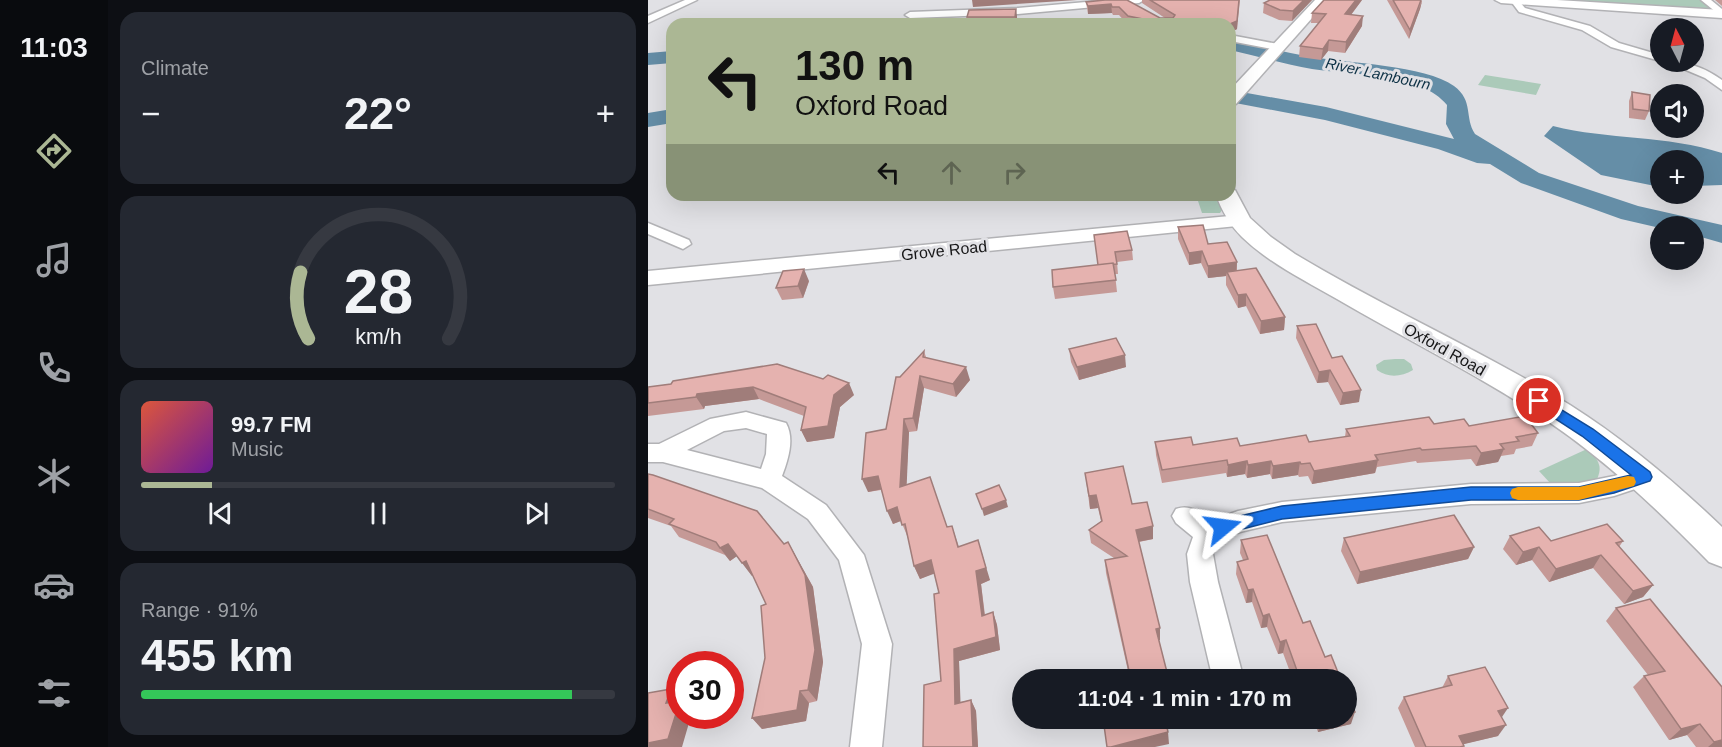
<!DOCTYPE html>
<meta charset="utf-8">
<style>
:root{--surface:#171b24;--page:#242831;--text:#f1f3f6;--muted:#9ea1a6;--line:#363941;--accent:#abb794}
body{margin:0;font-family:Helvetica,sans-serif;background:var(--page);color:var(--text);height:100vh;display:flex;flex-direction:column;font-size:22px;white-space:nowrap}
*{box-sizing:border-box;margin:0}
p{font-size:20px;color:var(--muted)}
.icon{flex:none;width:33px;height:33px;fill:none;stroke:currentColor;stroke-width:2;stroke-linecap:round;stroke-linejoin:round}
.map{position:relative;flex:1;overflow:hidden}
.panel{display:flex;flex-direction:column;gap:12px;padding:12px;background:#0d0f14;width:540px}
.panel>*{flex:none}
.guide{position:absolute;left:18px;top:18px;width:570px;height:183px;border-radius:18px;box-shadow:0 6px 24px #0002;background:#abb794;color:#111;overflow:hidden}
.needle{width:39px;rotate:354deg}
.fabs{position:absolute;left:1002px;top:18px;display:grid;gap:12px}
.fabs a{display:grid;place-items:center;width:54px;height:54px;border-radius:50%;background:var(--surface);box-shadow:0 6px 24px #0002;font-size:30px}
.speed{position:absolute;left:18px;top:651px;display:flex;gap:12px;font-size:30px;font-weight:700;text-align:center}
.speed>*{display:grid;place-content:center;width:78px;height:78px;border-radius:50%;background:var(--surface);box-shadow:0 6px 24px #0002;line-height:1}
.speed .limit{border:9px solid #d22;background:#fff;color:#111}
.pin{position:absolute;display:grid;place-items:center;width:51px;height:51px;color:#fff;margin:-26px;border:3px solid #fff;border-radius:50%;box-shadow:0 2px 6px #0007}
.me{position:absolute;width:66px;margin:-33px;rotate:74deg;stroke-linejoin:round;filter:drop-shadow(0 0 4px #0008)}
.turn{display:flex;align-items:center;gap:21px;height:126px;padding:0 30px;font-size:27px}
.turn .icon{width:78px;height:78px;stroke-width:2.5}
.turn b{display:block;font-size:42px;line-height:51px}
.lanes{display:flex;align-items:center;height:57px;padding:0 30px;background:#0003;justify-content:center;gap:30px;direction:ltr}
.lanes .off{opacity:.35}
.big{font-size:45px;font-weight:600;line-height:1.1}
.panel .card{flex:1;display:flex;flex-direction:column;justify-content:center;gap:9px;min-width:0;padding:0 21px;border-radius:18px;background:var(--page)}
.panel .dial{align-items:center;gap:0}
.dial svg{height:156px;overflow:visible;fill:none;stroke:var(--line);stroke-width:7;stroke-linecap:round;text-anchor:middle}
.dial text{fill:var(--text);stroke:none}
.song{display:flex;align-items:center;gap:18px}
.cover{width:72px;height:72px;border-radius:9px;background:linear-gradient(135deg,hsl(10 70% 55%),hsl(280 70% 35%))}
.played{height:6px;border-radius:3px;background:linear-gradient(90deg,var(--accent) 15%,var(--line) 15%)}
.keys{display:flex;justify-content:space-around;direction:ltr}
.heat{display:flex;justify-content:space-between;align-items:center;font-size:33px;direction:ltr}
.charge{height:9px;border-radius:4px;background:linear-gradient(90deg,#34c759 91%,var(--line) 0)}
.trip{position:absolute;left:364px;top:669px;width:345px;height:60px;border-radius:30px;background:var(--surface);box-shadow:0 6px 24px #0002;font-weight:600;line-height:60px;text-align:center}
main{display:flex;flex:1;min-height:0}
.dock{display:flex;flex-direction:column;width:108px;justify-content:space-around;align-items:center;background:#090b0e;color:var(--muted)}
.dock .icon{width:42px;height:42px}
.dock .current{color:var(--accent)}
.dock b{font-size:27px;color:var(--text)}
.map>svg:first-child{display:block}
</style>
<main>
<nav class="dock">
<b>11:03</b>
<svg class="icon current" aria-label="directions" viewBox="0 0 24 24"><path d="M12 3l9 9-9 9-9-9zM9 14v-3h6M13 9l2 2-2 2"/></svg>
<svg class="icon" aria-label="music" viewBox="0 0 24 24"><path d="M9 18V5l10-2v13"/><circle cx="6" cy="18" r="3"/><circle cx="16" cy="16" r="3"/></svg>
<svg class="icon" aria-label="phone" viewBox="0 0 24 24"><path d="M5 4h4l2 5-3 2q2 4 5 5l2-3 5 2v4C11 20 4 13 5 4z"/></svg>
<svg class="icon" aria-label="climate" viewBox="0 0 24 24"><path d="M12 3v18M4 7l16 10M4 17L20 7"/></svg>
<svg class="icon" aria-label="car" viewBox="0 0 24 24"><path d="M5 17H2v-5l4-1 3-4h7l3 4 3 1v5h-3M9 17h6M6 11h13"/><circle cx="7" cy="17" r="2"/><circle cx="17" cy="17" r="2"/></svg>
<svg class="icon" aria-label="filters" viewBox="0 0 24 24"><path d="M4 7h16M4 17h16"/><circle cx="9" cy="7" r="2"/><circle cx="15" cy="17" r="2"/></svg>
</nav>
<section class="panel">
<div class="card"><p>Climate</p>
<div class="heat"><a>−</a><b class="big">22°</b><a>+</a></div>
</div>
<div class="card dial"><svg viewBox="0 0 100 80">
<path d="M14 69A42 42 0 1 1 86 69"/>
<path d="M14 69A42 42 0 0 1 10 35" stroke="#abb794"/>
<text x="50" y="56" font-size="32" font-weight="700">28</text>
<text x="50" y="72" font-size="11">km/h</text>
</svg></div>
<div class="card">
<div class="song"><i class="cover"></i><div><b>99.7 FM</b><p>Music</p></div></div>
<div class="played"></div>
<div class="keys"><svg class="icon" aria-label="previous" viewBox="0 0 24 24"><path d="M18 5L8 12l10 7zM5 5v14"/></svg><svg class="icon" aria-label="pause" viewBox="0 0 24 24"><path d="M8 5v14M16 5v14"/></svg><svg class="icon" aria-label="next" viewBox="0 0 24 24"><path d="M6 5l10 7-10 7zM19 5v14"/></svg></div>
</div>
<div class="card"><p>Range · 91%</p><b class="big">455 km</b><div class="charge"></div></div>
</section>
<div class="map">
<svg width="1074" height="747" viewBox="0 0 1074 747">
<rect width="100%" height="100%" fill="#e1e1e5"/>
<g fill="#abcab9">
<polygon points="883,0 1054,0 1065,10"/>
<polygon points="837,75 893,84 888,95 830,85"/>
<polygon points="548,195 570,195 574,210 572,213 554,213"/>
<path d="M747,359H756L763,364L765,370C753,377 740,378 729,370L728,365L736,360Z"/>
<path d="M939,449C951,460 956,467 947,483L903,484L891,471Z"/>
</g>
<path fill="#658ea7" d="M905,126C960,140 1019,135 1074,153V185L1046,186V160H1012V187L953,175L896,136Z"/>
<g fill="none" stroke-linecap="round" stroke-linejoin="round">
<g fill="#658ea7" fill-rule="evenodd">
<path d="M582,40C609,45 636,52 663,57C699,63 777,65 806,86C826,101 816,117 827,134L891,173L990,206L1074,225V243L1046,235V226L1012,228L973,219L873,183L842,164L829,163L790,149L677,120L582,102V90L678,107L806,139L798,124L799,105C774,73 702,75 664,69C636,64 609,56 582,50Z"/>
<polygon points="24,51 24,63 0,65 0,53"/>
<polygon points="24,109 24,123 0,127 0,113"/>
</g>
<defs>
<g id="minor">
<polygon points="37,0 49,0 0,23 0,16"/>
<polygon points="461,0 496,0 491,3 370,14 262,18 257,15 262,12 370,8"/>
<polygon points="862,0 870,0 877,8 942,26 971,43 1012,55 1012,61 963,47 934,30 871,12"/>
<polygon points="1053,0 1063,0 1074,9 1074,17"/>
<polygon points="582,35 630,44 635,47 630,50 582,41"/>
<path d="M1019,62C1038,60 1059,69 1074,80V90L1057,78Z"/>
<polygon points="0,223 41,240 43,244 35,249 0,234"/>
<path d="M98,412L138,423C147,439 140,460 134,476L178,505L216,555L244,644L234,747H202L214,644L191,560L160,519L114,488L15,462H0V444H11L62,419ZM98,428L119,434L118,454L113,469L39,450L76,431Z"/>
<path d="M996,467L1005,469L1008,476L1005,483L966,496L931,503L823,504L634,522L592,532L570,540L565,554L570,582L596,680H565L542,582L539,554L545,537L528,523L524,516L528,509C543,504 551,512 562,521L590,511L634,502L823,484L931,483L966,476Z"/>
</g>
<g id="tertiary">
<polygon points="847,0 909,0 1074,10 1074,18 853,3"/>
<polygon points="592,215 599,217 602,221 599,225 0,285 0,271"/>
</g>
<g id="secondary">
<polygon points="667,0 680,0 588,104 582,105 582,90"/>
<path d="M582,189L587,190L602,218L623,237L647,254C736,308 833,350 922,405C977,440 1027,482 1074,527V567L1061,562C1011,511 960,462 901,422C833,376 759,340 689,299C656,280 621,263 594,237C582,225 574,211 568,195H582Z"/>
</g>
</defs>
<use href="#minor" stroke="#b2b2b5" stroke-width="3"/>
<use href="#tertiary" stroke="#b2b2b5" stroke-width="3"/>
<use href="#secondary" stroke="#b2b2b5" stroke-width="3"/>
<use href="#minor" fill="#fff" fill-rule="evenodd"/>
<use href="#tertiary" fill="#fff" fill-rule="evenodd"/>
<use href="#secondary" fill="#fff" fill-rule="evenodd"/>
</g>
<g fill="#c59996">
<polygon points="457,0 512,18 517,18 494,3 494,0 592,0 589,29 582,33 582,24 479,24 471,15 465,15 464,13 440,14 438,2"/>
<polygon points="622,0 664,0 644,21 631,20 615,13 616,3"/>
<polygon points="714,0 703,15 714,26 697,53 680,51 673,60 651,57 652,46 671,23 663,23 664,13"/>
<polygon points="739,0 774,1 772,9 761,39"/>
<polygon points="1067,0 1074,0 1074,6"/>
<polygon points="369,16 369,24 320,24 319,17"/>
<polygon points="984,92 1001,111 997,120 981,118 981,101"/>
<polygon points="530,227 589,262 589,271 637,317 636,330 612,334 598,306 590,308 578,285 578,276 560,278 553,263 541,265 530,239"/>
<polygon points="446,235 484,250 485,260 469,262 470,274 467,274 469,292 407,299 405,287 450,265"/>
<polygon points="161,281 155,298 134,300 128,288"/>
<polygon points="649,326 684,358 711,402 692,405 680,382 669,383 648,338"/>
<polygon points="421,349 478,367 431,380 423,362"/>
<polygon points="276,351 278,357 322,380 308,397 276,388 269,431 261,432 258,485 299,527 304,526 311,547 342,580 333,584 337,615 345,612 349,625 352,650 311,661 312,702 323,700 328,711 330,747 275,747 293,681 291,593 286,573 272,579 266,566 260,538 253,521 245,524 233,490 220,492 238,429 252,377"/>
<polygon points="25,381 206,395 192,407 186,438 159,442 153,430 156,416 111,399 57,406 56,409 0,416 0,387 23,384"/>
<polygon points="786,424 821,426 890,433 884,446 868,449 866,454 853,456 850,462 828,466 823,459 769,463 768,461 729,467 727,473 664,484 660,476 651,477 650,475 624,479 622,474 599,478 597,474 579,477 578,473 514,483 508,455 507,442 545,445 592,446 661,442 697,437 698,429"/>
<polygon points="437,473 484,504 505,526 505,539 491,542 512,628 512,640 511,640 521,680 482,680 458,573 457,560 466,558 443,543 441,530 453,521 450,508 442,509"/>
<polygon points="0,474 136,544 140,542 165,587 175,662 169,701 161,703 158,721 114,729 104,718 117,658 118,604 105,575 104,576 89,556 82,561 77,555 31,537 23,526 0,518"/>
<polygon points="862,536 903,541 975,541 971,547 1005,585 995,597 976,604 945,568 901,582 884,560 868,565 855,549"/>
<polygon points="696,538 826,547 820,559 709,584 693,551"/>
<polygon points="593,540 655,623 693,680 645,680 635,653 630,654 619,627 613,628 604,602 598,603 588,574 589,562 595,560 592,553"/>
<polygon points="1002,599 1074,747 1048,747 1039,735 1021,740 985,687 996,676 1000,675 958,621 968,608"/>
<polygon points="800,676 854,717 850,736 815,744 815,747 767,747 750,708 756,697 794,688"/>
<polygon points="665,718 699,718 703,724 670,732"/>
</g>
<g fill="#a07d7a">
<polygon points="324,0 429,0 325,7"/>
<polygon points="591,0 589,29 582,33 582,24"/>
<polygon points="656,0 664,0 644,21 645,11"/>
<polygon points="708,0 714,0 696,24 697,14"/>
<polygon points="774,1 772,9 761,39 762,30"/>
<polygon points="463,4 464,13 440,14 440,6"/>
<polygon points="368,9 369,16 369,24 367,17"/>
<polygon points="715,16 714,26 697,53 698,42"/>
<polygon points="681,40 680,51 673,60 675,49"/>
<polygon points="554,251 553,263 541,265 541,253"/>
<polygon points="589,262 588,274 579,272 578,276 560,278 560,266"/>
<polygon points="156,269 161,281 155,298 150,286"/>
<polygon points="598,294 598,306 590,308 590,295"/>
<polygon points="637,317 636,330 612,334 613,321"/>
<polygon points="477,355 478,367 431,380 429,367"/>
<polygon points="318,367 322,380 308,397 305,384"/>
<polygon points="682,370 680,382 669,383 671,372"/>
<polygon points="272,376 276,388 269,431 265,418"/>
<polygon points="201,383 206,395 192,407 186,438 159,442 153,430 186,395"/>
<polygon points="105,387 111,399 57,406 56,409 48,397 49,394"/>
<polygon points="713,390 711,402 692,405 695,393"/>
<polygon points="256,419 261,432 258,500 252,487"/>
<polygon points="856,449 850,462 828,466 833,453"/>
<polygon points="730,460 727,473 664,484 666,471"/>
<polygon points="599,461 597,474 579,477 580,465"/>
<polygon points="623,461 622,474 599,478 600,465"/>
<polygon points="652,462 650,475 624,479 625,466"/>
<polygon points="230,476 235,489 220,492 214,479"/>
<polygon points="448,495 450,508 442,509 441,496"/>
<polygon points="358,500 360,507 336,516 334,509"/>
<polygon points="249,507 255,520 245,524 239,511"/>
<polygon points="505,526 505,539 489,542 488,530"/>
<polygon points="330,540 342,580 333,584 338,628 334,616 328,571"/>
<polygon points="140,542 165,587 175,662 169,701 160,690"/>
<polygon points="80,544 89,556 82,561 72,548"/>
<polygon points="826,547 820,559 709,584 712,572"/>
<polygon points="891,547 884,560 868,565 875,552"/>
<polygon points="953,555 945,568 901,582 908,569"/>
<polygon points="283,560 288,573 272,579 266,566"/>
<polygon points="98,561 107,574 104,576 94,563"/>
<polygon points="1005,585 995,597 976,604 985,591"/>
<polygon points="605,589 604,602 598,603 600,590"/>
<polygon points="345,612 349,625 352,650 311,661 313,715 307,704 306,649"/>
<polygon points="621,614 619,627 613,628 615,616"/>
<polygon points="512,628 512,640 508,641 508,629"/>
<polygon points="638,640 635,653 630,654 632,642"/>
<polygon points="23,689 32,697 32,716 43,716 34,747 0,747 0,743 18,703"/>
<polygon points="152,691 161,703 158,721 114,729 104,718"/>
<polygon points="323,700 328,711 330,747 325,747"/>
<polygon points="860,708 852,720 850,711"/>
<polygon points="707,712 703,724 670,732 673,721 683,718 699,718 699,714"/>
<polygon points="517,718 530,718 530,723 517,727"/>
<polygon points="1052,724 1039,735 1021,740 1033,729"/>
<polygon points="858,725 850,736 804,747 811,736"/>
<polygon points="520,732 521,744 507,747 463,747"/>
<polygon points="1074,740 1074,747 1060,747 1066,742"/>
</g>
<g fill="#e5b2af" stroke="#a07d7a" stroke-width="1.5">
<polygon points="457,0 479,0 512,18 525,18 527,15 502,0 591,0 589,21 582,24 520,24 480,16 471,7 464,7 463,4 440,6 438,2"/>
<polygon points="622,0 656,0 645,11 632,10 616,3"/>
<polygon points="676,0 708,0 697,14 715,16 698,42 681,40 675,49 652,46 678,14 664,13"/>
<polygon points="745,0 773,0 762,30"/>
<polygon points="368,9 367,17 319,17 321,10"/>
<polygon points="984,92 1002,95 1001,111 985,109"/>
<polygon points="555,225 560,244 579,242 589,262 560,266 554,251 541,253 530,227"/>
<polygon points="479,231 484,250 467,252 469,264 450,265 446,235"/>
<polygon points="465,263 468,280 405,287 404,270"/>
<polygon points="608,268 637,317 613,321 598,294 590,295 579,272"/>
<polygon points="156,269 150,286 128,288 135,271"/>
<polygon points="668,324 684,358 694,356 713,390 695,393 682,370 671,372 649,326"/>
<polygon points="468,338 477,355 429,367 421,349"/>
<polygon points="276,351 275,357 318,367 305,384 272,376 265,418 256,419 252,487 282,477 299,527 304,526 310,547 330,540 338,568 328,571 334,616 345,612 348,637 306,649 307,704 323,700 325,747 275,747 276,685 293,681 286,594 291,593 283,560 266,566 257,524 254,525 249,507 239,511 230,476 214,479 218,433 238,429 248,377 252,377"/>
<polygon points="129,364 175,379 180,375 201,383 186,395 180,426 153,430 158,407 105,387 49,394 48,397 0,403 0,387 23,384 25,381"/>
<polygon points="877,416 890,433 868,437 871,441 852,444 856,449 833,453 828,446 774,450 772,448 727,455 730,460 666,471 662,463 653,464 652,462 625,466 623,461 600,465 599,461 580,465 579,460 514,470 507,442 543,437 545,445 589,438 592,446 658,435 661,442 702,436 698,429 781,417 786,424 816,419 821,426"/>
<polygon points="475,466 484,504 499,502 505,526 488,530 512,628 508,629 521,680 483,680 457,560 479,556 441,530 454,521 448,495 441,496 437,473"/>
<polygon points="0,474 5,475 109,511 136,544 140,542 157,575 167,650 160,690 152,691 149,710 104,718 117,658 113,606 118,604 98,561 94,563 80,544 72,548 68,542 21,524 26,519 0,509"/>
<polygon points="351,485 358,500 334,509 328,494"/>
<polygon points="806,515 826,547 712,572 696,538"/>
<polygon points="959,524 975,541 968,543 1005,585 985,591 953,555 908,569 891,547 875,552 862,536 891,527 903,541"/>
<polygon points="619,535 655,623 662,621 677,657 683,655 693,680 658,680 657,678 652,679 638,640 632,642 621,614 615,616 605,589 600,590 589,562 600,559 593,540"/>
<polygon points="1002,599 1074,687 1074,740 1066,742 1052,724 1033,729 996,676 1017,671 968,608"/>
<polygon points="837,667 860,708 850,711 858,725 811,736 816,746 812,747 778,747 756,697 804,685 800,676"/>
<polygon points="23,689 18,703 32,701 20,739 0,743 0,693"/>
<polygon points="699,694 707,712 699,714"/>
<polygon points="455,718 517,718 520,732 463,747 459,747"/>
<polygon points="672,718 683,718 673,721"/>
</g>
<polygon fill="#1a73e8" stroke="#114b97" stroke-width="1.5" points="891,396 945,429 1002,472 1004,477 1002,481 966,493 931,500 823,500 634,519 575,534 569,532 566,527 569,522 575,520 634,506 823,487 931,487 983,475 934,436 886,405 883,401 886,398"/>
<polygon fill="#f59e0b" points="980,476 986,477 988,482 986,486 931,500 870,500 864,498 862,493 864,489 870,487 931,487"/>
<g text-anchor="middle" stroke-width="6" stroke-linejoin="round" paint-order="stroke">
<g font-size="15" font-style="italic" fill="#0e3246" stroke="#e1e1e5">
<text transform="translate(730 74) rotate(12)" y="5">River Lambourn</text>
</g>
<g font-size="16" fill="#161617" stroke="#e1e1e5">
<text transform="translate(296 250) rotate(-6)" y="6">Grove Road</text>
<text transform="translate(797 349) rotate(29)" y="6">Oxford Road</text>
</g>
</g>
</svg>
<div class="fabs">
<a><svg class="needle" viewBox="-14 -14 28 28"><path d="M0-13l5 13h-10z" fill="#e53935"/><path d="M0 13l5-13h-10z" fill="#9ea1a6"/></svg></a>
<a><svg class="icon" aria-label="sound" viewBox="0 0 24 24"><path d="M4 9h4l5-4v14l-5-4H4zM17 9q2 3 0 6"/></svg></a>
<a>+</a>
<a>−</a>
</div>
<div class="speed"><div class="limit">30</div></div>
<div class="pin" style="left:891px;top:401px;background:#d93025"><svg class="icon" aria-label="arrive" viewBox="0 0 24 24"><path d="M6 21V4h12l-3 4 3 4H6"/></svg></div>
<svg class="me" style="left:575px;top:527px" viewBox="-20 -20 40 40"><path d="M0-17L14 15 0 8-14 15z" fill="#1a73e8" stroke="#fff" stroke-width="4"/></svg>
<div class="trip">11:04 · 1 min · 170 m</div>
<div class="guide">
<div class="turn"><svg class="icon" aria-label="left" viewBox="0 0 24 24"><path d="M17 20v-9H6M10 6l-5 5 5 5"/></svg><div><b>130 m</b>Oxford Road</div></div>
<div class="lanes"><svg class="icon" aria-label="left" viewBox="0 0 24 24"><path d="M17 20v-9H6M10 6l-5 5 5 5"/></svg><svg class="icon off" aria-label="ahead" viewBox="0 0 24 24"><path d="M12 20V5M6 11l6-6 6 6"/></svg><svg class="icon off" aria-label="right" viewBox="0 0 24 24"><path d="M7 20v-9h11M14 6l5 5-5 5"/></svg></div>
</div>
</div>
</main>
